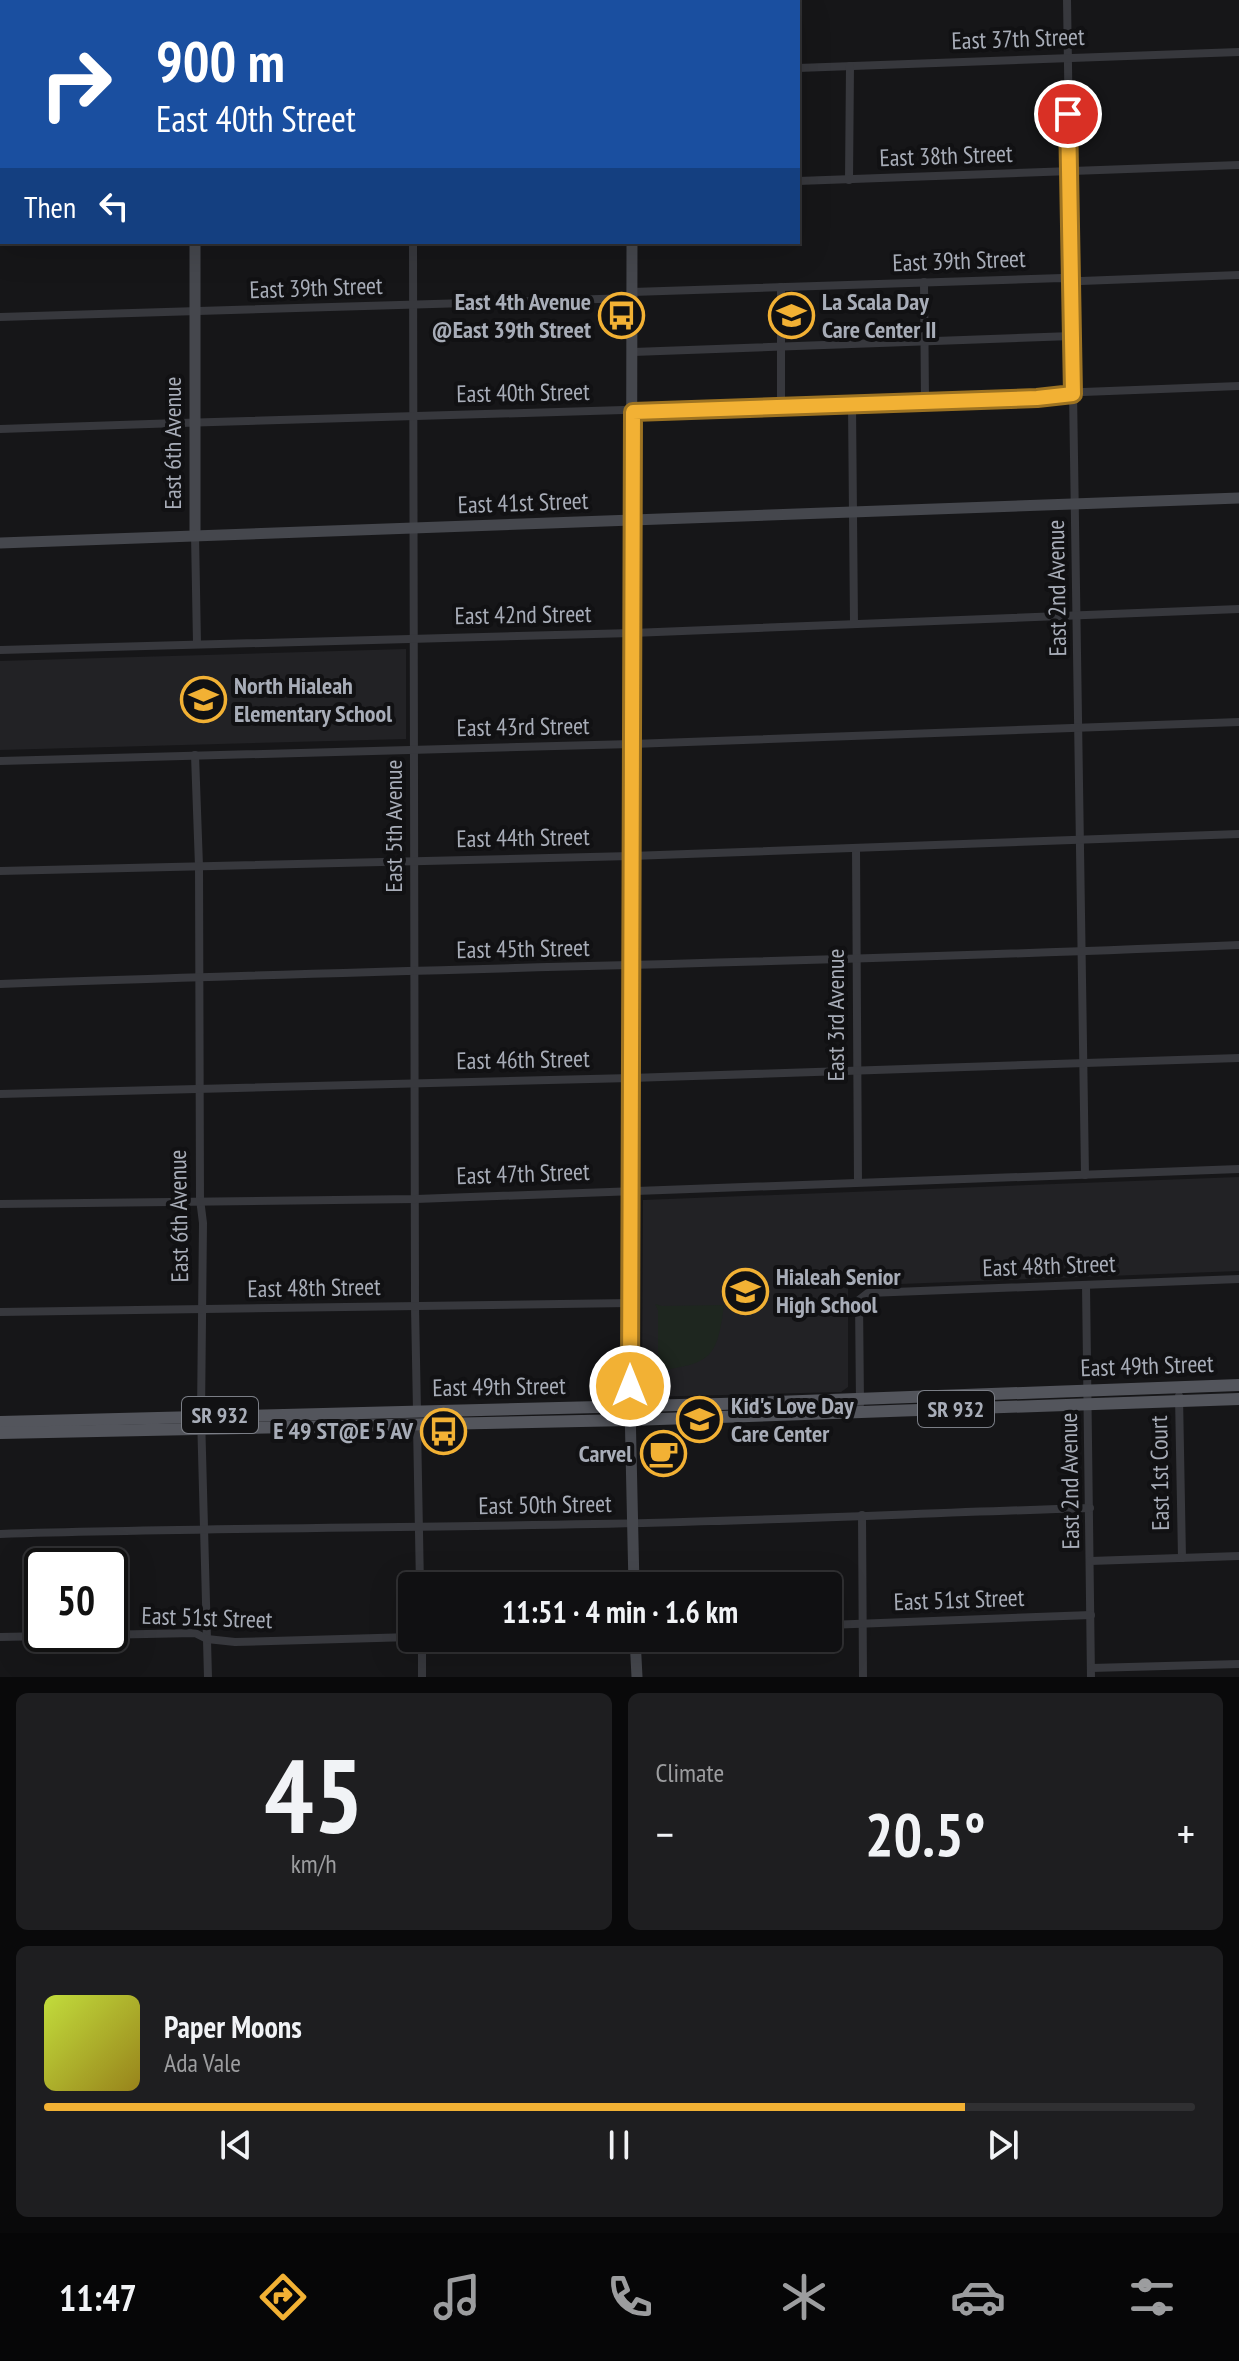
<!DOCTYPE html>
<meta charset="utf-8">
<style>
:root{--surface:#101012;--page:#1e1e20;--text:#f1f3f6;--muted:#9c9d9f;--line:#303032;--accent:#f2b134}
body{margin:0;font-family:"PT Sans Narrow",sans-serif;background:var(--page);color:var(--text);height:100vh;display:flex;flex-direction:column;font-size:30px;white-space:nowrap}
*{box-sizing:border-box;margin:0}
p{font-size:26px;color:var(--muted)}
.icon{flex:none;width:44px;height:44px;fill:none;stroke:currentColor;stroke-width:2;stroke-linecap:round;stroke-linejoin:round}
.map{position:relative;height:1677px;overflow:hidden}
.panel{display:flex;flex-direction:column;gap:16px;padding:16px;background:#09090a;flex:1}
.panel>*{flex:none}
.banner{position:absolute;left:0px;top:0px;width:800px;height:244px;box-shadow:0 8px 32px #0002,0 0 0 2px var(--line);background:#1a4fa0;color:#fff;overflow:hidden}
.speed{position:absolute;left:24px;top:1548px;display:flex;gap:16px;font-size:40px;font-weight:700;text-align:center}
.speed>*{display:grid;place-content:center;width:104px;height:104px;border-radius:50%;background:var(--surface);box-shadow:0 8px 32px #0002,0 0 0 2px var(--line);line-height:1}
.speed .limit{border:4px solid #111;border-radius:12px;background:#fff;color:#111}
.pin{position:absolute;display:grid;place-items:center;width:68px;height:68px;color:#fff;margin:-34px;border:4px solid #fff;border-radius:50%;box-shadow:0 2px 8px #0007}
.me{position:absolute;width:88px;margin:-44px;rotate:0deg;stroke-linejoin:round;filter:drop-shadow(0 0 6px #0008)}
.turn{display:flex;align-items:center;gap:28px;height:168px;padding:0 24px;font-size:36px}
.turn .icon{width:104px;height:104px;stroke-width:2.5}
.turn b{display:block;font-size:56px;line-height:68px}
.then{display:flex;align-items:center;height:76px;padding:0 24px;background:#0003;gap:16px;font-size:30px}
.big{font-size:60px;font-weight:600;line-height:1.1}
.panel .widget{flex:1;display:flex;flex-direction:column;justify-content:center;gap:12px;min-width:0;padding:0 28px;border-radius:12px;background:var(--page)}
.panel .dial{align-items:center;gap:0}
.dial b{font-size:104px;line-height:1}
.song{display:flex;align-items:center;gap:24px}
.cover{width:96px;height:96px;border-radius:12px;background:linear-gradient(135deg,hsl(70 70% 55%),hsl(50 70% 35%))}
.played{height:8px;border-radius:4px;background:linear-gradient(90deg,var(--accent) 80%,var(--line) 80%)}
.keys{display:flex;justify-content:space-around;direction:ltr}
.heat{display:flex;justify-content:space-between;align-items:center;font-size:44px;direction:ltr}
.panel .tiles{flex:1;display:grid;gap:16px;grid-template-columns:1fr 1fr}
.widget:last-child{grid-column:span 2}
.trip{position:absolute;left:398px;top:1572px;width:444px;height:80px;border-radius:8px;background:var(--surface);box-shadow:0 8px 32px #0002,0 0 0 2px var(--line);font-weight:600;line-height:80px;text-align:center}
.menu{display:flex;height:128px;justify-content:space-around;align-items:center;background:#060607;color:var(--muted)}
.menu .icon{width:56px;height:56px}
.menu .on{color:var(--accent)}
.menu b{font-size:36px;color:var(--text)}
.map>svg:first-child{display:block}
</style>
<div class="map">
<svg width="1239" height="1677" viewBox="0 0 1239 1677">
<rect width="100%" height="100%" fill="#161618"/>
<g fill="#222225">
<polygon points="406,649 406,739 0,750 0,661"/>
<polygon points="1239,1177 1239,1271 848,1286 848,1387 841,1392 642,1397 643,1200"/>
</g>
<path fill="#1e261f" d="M655,1304L662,1306L724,1305C717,1359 711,1363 658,1371V1310Z"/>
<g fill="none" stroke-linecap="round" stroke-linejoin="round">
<g stroke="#37383d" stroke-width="8">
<polyline points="1067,0 1085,1175"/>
<polyline points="413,2 413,0"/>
<polyline points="798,68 1239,52"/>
<polyline points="0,94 2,94"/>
<polyline points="849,180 850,66"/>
<polyline points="798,181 1239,165"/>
<polyline points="0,205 2,205"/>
<polyline points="413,242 415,1307 417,1411"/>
<polyline points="924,282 925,402"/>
<polyline points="781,287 781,408"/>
<polyline points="632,292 1062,278 1081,281 1239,275"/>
<polyline points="0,317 632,298"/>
<polyline points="633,352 1072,336"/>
<polyline points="852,405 854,624"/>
<path d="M0,429C355,416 710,411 1066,397L1083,392L1239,386"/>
<polyline points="195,534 197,644"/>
<polyline points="0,650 632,633 1239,609"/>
<polyline points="195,755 199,866 200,1199 203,1223 201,1415 208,1677"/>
<polyline points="0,761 632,744 1239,722"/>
<polyline points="856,848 858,1182"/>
<polyline points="0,871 631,856 1239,834"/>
<path d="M0,984C413,968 826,963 1239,945"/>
<polyline points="0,1094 631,1078 1239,1058"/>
<polyline points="0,1204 416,1199 1239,1169"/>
<polyline points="1086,1285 1091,1677"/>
<polyline points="0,1312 630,1303"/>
<polyline points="1179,1396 1182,1558"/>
<polyline points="860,1404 859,1300 868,1293 1239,1279"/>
<polyline points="417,1425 420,1586"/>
<polyline points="862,1515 863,1677"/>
<path d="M0,1534C198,1528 396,1528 594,1524C759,1521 925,1513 1090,1508"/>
<polyline points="1090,1561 1239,1556"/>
<polyline points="828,1625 1091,1615"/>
<polyline points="0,1637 195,1633 207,1639 235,1642 412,1637"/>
<polyline points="422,1638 422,1677"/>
<polyline points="1091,1668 1239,1664"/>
</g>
<g stroke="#45474d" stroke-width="11">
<polyline points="191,0 191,2"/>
<polyline points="633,2 633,0"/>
<polyline points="632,242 630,1406 634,1586"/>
<polyline points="195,534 195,242"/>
<polyline points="0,543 1239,498"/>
<polyline points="635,1638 637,1677"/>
</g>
<g stroke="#53555c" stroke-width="12">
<polyline points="0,1422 720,1404 1239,1385"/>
<polyline points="0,1433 630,1420 1239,1399"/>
</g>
</g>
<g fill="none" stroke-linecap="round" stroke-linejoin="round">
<defs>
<polyline id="route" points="630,1386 633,412 1037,398 1073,394 1068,114"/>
</defs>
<use href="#route" stroke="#9d7322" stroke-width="20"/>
<use href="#route" stroke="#f2b134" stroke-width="14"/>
</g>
<defs>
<symbol id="bus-ring" viewBox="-11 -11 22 22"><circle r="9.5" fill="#111113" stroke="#f2b134" stroke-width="1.5"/><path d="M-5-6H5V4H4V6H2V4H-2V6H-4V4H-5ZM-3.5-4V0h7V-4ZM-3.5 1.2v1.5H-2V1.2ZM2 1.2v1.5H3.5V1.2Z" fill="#f2b134"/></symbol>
<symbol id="school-ring" viewBox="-11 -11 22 22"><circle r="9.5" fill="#111113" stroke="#f2b134" stroke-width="1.5"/><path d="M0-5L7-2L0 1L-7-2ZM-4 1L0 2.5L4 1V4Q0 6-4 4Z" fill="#f2b134"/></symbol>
<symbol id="cafe-ring" viewBox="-11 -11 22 22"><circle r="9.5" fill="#111113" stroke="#f2b134" stroke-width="1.5"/><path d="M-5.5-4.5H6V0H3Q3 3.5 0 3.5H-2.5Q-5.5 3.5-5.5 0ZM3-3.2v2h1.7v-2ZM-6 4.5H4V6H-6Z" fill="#f2b134"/></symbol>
</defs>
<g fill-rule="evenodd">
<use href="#bus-ring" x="596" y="290" width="51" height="51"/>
<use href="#school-ring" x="766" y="290" width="51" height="51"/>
<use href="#school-ring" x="178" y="674" width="51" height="51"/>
<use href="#school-ring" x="720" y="1266" width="51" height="51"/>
<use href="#school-ring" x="674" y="1394" width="51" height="51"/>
<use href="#bus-ring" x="418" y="1406" width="51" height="51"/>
<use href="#cafe-ring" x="638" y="1428" width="51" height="51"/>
</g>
<g text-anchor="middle" stroke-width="8" stroke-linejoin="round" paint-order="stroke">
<g fill="#111113" stroke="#7b7e86" stroke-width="2">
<rect x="918" y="1391" width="76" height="36" rx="6"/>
<rect x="182" y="1397" width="76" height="36" rx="6"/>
</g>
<g font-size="22" font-weight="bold" fill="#a8adb8">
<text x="956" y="1417">SR 932</text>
<text x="220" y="1423">SR 932</text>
</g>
<g font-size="24" fill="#a8adb8" stroke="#111113">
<text transform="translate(1018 39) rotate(-2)" y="8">East 37th Street</text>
<text transform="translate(946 156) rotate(-2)" y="8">East 38th Street</text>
<text transform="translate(959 261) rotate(-2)" y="8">East 39th Street</text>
<text transform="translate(316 288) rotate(-2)" y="8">East 39th Street</text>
<text transform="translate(523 393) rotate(-1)" y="8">East 40th Street</text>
<text transform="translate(173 443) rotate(-90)" y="8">East 6th Avenue</text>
<text transform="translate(523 503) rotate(-2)" y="8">East 41st Street</text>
<text transform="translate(1057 588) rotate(-91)" y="8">East 2nd Avenue</text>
<text transform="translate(523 615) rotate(-1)" y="8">East 42nd Street</text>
<text transform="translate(523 727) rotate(-1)" y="8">East 43rd Street</text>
<text transform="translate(394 826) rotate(-90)" y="8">East 5th Avenue</text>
<text transform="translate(523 838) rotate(-1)" y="8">East 44th Street</text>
<text transform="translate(523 949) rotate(-1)" y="8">East 45th Street</text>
<text transform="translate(836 1015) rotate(-90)" y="8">East 3rd Avenue</text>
<text transform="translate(523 1060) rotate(-1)" y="8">East 46th Street</text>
<text transform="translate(523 1174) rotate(-2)" y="8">East 47th Street</text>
<text transform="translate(179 1216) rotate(-91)" y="8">East 6th Avenue</text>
<text transform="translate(1049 1266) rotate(-2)" y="8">East 48th Street</text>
<text transform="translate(314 1288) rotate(-1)" y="8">East 48th Street</text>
<text transform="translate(1147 1366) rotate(-2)" y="8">East 49th Street</text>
<text transform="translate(499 1387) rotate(-1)" y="8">East 49th Street</text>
<text transform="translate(1160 1473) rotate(-91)" y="8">East 1st Court</text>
<text transform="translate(1070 1481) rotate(-91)" y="8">East 2nd Avenue</text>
<text transform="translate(545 1505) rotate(-1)" y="8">East 50th Street</text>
<text transform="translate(959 1600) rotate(-2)" y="8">East 51st Street</text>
<text transform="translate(207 1618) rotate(2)" y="8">East 51st Street</text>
</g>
<g font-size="24" font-weight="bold" fill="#a8adb8" stroke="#111113" text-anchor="start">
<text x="591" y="310" text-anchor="end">East 4th Avenue<tspan x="591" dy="28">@East 39th Street</tspan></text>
<text x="822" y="310">La Scala Day<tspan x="822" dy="28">Care Center II</tspan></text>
<text x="234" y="694">North Hialeah<tspan x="234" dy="28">Elementary School</tspan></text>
<text x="776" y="1285">Hialeah Senior<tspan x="776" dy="28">High School</tspan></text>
<text x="731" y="1414">Kid's Love Day<tspan x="731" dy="28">Care Center</tspan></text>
<text x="413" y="1439" text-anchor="end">E 49 ST@E 5 AV</text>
<text x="632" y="1462" text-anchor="end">Carvel</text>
</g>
</g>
</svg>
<div class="speed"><div class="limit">50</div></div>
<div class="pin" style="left:1068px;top:114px;background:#d93025"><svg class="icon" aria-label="arrive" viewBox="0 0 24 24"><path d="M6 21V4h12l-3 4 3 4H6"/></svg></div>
<svg class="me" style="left:630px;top:1386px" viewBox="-20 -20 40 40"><circle r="17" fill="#f2b134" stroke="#fff" stroke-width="3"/><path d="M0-11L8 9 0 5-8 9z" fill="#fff"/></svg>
<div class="trip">11:51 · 4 min · 1.6 km</div>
<div class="banner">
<div class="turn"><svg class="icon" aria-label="right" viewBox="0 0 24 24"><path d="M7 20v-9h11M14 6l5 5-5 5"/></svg><div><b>900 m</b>East 40th Street</div></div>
<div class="then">Then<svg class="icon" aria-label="left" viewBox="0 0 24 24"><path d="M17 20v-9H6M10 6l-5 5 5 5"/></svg></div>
</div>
</div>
<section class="panel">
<div class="tiles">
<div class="widget dial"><b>45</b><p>km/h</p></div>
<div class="widget"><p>Climate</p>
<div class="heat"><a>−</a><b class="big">20.5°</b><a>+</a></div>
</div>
<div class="widget">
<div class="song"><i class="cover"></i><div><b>Paper Moons</b><p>Ada Vale</p></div></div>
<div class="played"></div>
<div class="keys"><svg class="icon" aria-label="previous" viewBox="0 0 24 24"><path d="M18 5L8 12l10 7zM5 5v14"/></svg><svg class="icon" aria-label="pause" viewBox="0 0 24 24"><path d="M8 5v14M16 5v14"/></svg><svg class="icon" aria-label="next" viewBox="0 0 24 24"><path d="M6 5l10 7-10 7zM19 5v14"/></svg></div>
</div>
</div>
</section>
<nav class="menu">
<b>11:47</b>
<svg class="icon on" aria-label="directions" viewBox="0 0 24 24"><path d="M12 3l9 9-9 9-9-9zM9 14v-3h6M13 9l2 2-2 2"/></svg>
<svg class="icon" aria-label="music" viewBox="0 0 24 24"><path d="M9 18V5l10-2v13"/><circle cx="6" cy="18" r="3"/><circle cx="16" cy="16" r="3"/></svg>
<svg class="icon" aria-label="phone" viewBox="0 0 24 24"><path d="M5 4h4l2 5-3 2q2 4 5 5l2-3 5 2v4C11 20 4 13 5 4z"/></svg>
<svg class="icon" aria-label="climate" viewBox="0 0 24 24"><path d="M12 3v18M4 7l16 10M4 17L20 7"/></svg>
<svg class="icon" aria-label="car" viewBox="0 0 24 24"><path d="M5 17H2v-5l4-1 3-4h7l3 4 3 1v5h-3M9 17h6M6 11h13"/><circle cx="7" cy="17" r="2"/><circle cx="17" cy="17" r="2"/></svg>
<svg class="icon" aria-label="filters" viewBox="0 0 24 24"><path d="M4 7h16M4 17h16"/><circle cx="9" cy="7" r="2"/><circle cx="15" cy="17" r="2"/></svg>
</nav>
